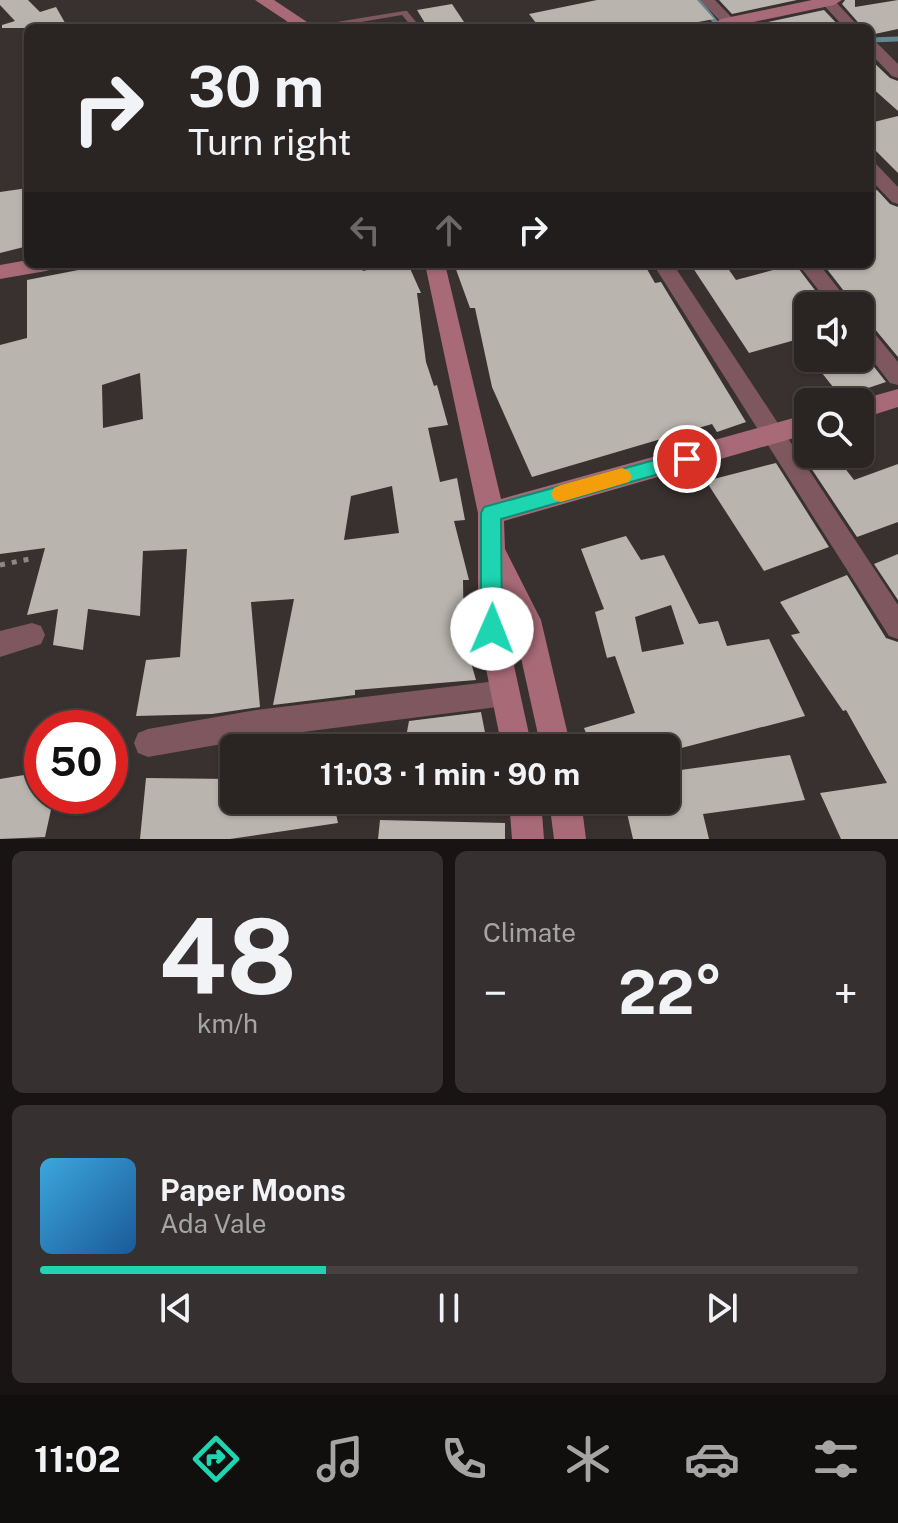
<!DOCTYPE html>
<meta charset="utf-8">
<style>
:root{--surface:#2a2523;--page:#363130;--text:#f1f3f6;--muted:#a5a5a6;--line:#464241;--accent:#1dd5b1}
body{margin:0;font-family:"Public Sans",sans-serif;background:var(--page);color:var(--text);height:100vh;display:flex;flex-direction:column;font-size:30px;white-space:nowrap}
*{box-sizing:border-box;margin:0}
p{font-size:26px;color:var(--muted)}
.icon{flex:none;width:44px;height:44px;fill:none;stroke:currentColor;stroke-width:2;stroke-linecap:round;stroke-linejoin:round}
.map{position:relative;height:839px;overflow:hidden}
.details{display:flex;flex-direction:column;gap:12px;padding:12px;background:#171413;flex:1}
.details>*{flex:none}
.hud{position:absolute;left:24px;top:24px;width:850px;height:244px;border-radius:12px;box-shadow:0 2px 6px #0004,0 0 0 2px var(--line);background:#2a2523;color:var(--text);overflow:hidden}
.buttons{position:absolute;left:794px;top:292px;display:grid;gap:16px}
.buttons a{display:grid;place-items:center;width:80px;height:80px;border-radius:12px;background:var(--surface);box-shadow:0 2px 6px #0004,0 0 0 2px var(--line);font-size:40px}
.speed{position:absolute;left:24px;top:710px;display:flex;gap:16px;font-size:40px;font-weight:700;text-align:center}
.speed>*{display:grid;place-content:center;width:104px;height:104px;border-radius:50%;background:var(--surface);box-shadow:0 2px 6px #0004,0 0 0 2px var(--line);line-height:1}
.speed .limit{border:12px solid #d22;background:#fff;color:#111}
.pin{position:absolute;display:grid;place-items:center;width:68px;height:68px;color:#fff;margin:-34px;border:4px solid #fff;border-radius:50%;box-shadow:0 2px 8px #0007}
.me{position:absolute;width:88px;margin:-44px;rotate:1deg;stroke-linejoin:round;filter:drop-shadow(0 0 6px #0008)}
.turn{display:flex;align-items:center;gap:28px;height:168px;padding:0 32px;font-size:36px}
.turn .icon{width:104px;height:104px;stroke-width:2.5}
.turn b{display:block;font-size:56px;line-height:68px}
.lanes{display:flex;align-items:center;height:76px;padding:0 32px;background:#0003;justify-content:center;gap:40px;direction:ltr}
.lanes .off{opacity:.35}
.big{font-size:60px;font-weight:700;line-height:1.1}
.details .widget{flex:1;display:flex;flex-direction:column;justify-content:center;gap:12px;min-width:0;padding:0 28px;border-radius:12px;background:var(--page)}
.details .dial{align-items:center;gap:0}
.dial b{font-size:104px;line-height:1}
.song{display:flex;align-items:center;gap:24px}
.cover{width:96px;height:96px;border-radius:12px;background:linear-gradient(135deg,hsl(200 70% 55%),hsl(210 70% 35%))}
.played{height:8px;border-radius:4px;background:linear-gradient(90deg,var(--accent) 35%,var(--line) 35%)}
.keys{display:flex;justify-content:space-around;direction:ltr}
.heat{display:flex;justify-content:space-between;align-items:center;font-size:44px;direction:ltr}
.details .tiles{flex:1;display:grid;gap:12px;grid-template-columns:1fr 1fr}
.widget:last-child{grid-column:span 2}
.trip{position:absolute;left:220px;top:734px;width:460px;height:80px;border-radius:12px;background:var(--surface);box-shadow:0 2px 6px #0004,0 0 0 2px var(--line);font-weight:700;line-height:80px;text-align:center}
.dock{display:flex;height:128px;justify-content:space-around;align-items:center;background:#110f0e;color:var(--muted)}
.dock .icon{width:56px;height:56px}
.dock .active{color:var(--accent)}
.dock b{font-size:36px;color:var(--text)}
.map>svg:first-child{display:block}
</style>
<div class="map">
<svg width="898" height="839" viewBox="0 0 898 839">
<rect width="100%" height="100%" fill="#38312f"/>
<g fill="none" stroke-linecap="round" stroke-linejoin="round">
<g stroke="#648690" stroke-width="5">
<polyline points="698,0 720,28"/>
<polyline points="870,40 898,39"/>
</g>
</g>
<g fill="#b9b4ad" fill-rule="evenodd">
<polygon points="0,0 28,0 40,12 56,7 68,28 2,28 2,25 15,21 0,5"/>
<polygon points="597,0 697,0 714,19 667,28 540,28 529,14"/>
<polygon points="719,0 797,0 732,14"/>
<polygon points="845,0 855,0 855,7 898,0 898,29 870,35 870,28 863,28 842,4"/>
<polygon points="452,4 468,28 428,28 417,10"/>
<polygon points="824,10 841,28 740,28"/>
<polygon points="870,59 890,78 898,81 898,111 870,86"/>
<polygon points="898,116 898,173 870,145 870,123"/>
<polygon points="28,188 28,246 0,253 0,192"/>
<polygon points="877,190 890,204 898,207 898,357 869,322 860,318 860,292 847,295 823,264 870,264 870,192"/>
<path d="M109,264H360L363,271L392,264H408L421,293H417L426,362L434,386L437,385L448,425L428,428L440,482L457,478L465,520L454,521L469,580H463L464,638L476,680L355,690V695L273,705L294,599L251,602L260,707L212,714L136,716L146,660L180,657L187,549L143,551L140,616L88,609L83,650L53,645L58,609L27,615L45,548L0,554V345L27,338V280ZM140,373L143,419L103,428L102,385ZM392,486L399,533L344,540L351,496Z"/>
<polygon points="454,264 644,264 655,283 661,282 746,422 717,432 712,424 532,477 492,387 475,308 470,308"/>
<polygon points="710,264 725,264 736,280 795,264 824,302 808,306 808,356 795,340 749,353 693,268"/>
<polygon points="860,349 886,382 841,397 814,363 830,358 860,358"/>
<polygon points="811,454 834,454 854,480 898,464 898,522 857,537 803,456"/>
<polygon points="776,463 829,547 764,571 706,481"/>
<path d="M626,536L641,560L664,555L699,624L718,621L727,646L769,639L805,716L666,752V748H592L584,728L635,713L615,656L607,658L595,612L604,609L581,549ZM671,605L684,644L642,652L635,617Z"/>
<polygon points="898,554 898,600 874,564"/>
<polygon points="847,575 886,638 898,642 898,839 841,839 820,793 887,783 846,710 843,711 791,635 800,633 780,602"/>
<polygon points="481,712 488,748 404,748 409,721"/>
<polygon points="319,733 322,748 264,748 266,740"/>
<polygon points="790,755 805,800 703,814 709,839 633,839 624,800 666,800 666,772"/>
<polygon points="42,772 42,796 54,796 45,837 0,839 0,779"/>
<polygon points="146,778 230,779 230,800 333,800 338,823 230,839 140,839"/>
<polygon points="380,820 505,823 505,839 378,839"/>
</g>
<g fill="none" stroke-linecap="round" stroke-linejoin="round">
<polyline stroke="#8d8785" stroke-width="5" stroke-dasharray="5 7" stroke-linecap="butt" points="0,565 30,559"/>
<polygon fill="#7f575f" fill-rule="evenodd" points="404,11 407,11 421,28 413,28 402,15 326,28 308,28 312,26"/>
<g fill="#7f575f" fill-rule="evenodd">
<polygon points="700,0 715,0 736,22 729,26 724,25"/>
<polygon points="819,0 834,0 860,28 845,28"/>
<path d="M298,17L305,21C296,30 283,28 271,28Z"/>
<polygon points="870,39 875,41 898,64 898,78 892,76 870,53"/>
<polygon points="870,162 876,164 898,187 898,204 892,202 870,179"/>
<polygon points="653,264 673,264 898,605 898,639 889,636"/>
<polygon points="798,264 819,264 852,306 831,306"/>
<polygon points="860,321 867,324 898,362 898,385 890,383 860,344"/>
<polygon points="32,623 41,626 45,635 41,644 0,657 0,631"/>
<polygon points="505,680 515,683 519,693 515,703 505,706 256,738 148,757 138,753 134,743 138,733 148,729 256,710"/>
</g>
<g fill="#a86a77" fill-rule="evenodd">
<polygon points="255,0 274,0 316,28 297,28"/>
<polygon points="812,0 842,0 834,5 725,28 715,27 713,24 721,19"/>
<polygon points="28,260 28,264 56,264 53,269 46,271 0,279 0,265"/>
<polygon points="425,264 445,264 501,499 808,414 808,434 504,521 505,549 541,620 571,748 541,748 513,622 506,606 506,629 532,748 502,748 478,629 478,513"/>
<polygon points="898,389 898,407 860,419 860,402 852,402"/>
<polygon points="509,800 541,800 544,839 512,839"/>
<polygon points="549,800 581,800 586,839 554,839"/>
</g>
</g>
<polygon fill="#1dd5b1" stroke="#138a73" stroke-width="2" points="687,451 694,453 697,459 694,464 501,519 502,629 499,636 492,639 484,636 481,629 481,513 484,507"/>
<polygon fill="#f59e0b" points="622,468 629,471 632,477 629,482 561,502 554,500 551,494 554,488 561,485"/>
</svg>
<div class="buttons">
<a><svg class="icon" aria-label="sound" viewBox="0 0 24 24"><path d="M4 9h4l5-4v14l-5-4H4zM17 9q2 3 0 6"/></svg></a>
<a><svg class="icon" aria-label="search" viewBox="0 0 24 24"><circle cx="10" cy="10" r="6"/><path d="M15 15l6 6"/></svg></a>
</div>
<div class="speed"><div class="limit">50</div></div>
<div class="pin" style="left:687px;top:459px;background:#d93025"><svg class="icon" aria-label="arrive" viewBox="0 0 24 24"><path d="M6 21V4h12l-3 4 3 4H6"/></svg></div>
<svg class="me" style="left:492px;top:629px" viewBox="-20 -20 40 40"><circle r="19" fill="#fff"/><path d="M0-13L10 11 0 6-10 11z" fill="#1dd5b1"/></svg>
<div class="trip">11:03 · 1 min · 90 m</div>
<div class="hud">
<div class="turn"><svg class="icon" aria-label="right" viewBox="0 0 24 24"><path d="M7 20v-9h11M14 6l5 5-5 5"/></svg><div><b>30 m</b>Turn right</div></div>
<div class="lanes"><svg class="icon off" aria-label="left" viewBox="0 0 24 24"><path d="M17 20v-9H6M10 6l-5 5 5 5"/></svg><svg class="icon off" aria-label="ahead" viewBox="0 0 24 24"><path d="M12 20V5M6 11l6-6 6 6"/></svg><svg class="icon" aria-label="right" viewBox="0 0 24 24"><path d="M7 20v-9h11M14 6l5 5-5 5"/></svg></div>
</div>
</div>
<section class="details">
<div class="tiles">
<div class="widget dial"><b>48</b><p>km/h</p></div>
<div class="widget"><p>Climate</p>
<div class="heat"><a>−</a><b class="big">22°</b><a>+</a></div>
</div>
<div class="widget">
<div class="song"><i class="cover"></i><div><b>Paper Moons</b><p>Ada Vale</p></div></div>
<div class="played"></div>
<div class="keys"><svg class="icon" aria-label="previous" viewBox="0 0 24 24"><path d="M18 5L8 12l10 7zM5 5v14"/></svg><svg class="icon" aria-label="pause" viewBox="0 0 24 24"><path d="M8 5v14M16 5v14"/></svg><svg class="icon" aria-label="next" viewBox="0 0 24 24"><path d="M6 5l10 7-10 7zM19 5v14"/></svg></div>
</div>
</div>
</section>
<nav class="dock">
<b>11:02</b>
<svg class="icon active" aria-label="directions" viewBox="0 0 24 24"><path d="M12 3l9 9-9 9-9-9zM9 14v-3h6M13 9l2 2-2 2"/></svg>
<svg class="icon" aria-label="music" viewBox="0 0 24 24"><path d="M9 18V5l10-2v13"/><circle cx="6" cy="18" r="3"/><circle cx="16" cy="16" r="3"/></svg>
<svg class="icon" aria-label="phone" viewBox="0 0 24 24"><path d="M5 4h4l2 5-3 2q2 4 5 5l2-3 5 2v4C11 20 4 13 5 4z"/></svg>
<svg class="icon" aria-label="climate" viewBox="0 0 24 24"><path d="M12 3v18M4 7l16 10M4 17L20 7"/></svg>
<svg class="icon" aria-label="car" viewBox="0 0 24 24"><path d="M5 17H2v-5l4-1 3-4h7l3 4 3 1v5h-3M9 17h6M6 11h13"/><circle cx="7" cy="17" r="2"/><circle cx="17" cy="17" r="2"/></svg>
<svg class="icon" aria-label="filters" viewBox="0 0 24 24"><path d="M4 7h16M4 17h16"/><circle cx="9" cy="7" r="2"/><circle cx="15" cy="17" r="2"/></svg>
</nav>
